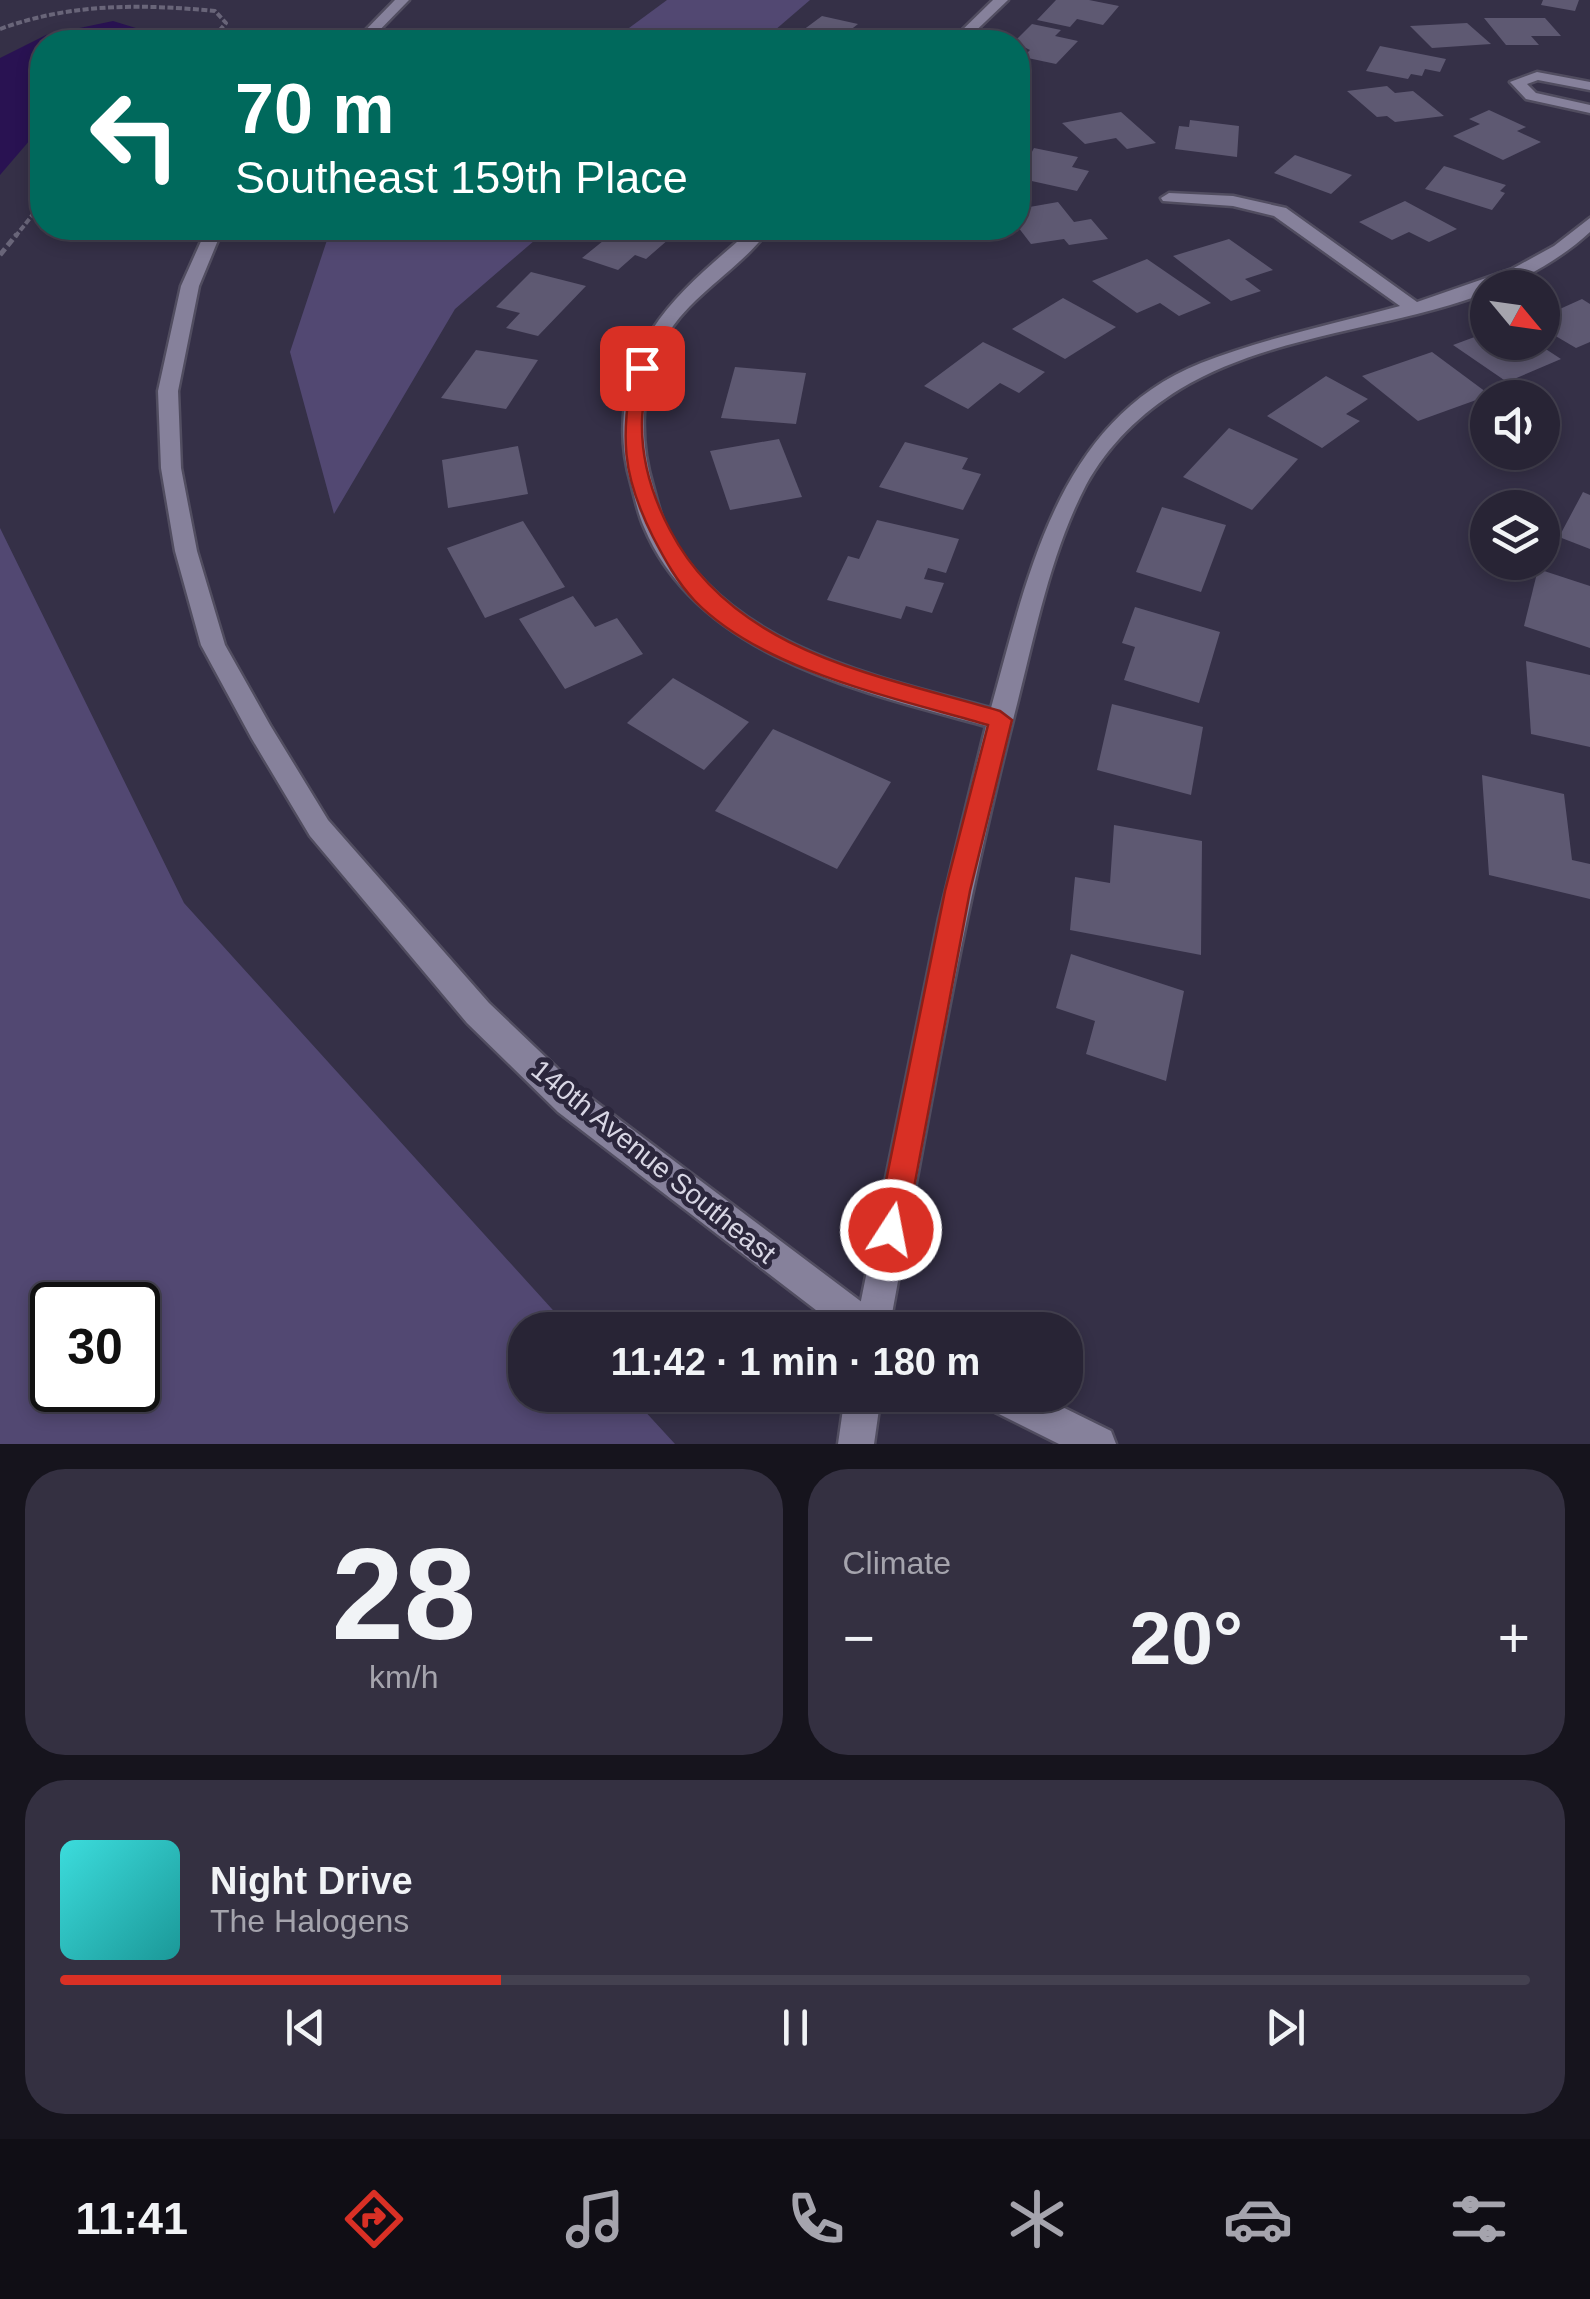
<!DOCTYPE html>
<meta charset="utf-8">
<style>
:root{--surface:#282435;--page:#343041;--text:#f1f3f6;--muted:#a5a4ad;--line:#444150;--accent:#d93025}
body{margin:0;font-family:Arial,sans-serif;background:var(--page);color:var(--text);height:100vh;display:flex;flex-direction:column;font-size:38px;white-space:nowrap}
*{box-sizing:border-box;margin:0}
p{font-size:32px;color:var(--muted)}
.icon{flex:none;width:55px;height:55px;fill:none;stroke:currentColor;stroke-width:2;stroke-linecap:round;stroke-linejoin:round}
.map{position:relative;height:1444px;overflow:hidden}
.drawer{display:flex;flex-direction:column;gap:25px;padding:25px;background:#16141d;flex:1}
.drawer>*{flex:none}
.hud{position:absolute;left:30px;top:30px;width:1000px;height:210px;border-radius:40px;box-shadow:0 5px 15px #0003,0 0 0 2px var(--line);background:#00695c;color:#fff;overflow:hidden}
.needle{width:65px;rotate:119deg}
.tools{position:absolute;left:1470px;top:270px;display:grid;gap:20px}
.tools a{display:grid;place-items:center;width:90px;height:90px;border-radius:50%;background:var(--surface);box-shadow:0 5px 15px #0003,0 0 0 2px var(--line);font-size:50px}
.speed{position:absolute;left:30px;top:1282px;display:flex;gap:20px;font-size:50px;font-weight:700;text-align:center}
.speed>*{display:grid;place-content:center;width:130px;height:130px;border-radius:50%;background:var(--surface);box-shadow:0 5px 15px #0003,0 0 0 2px var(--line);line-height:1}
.speed .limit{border:5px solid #111;border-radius:15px;background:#fff;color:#111}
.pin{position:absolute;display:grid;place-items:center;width:85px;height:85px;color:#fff;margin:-42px;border-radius:20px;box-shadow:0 5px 15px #0006}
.me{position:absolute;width:110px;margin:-55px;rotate:11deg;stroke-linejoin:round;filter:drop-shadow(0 0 8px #0008)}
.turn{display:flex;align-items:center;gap:35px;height:210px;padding:0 40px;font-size:45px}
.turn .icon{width:130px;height:130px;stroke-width:2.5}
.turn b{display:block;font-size:70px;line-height:85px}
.big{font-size:75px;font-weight:700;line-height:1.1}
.drawer .tile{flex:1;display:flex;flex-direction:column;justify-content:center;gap:15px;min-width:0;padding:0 35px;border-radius:40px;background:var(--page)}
.drawer .dial{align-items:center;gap:0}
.dial b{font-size:130px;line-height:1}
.song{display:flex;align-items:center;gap:30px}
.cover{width:120px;height:120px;border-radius:15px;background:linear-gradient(135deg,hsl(180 70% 55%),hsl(180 70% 35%))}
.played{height:10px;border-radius:5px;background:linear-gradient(90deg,var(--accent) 30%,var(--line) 30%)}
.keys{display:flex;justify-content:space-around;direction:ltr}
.heat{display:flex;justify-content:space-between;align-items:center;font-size:55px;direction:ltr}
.drawer .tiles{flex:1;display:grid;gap:25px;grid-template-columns:1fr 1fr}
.tile:last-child{grid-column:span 2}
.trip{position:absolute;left:508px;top:1312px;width:575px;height:100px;border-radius:40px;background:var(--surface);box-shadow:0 5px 15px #0003,0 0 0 2px var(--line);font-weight:700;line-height:100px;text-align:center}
.tabs{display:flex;height:160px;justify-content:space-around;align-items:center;background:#100e15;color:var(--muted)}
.tabs .icon{width:70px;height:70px}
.tabs .selected{color:var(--accent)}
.tabs b{font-size:45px;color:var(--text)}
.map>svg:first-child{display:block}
</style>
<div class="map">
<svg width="1590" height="1444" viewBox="0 0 1590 1444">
<rect width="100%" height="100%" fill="#353047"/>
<g fill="#524872" fill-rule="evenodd">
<polygon points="667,0 810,0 761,42 610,42"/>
<polygon points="331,228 549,228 455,309 334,514 290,352"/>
<path d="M0,528L184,903L571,1330H525V1395H630L675,1444H0ZM52,1305H138V1390H52Z"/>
</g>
<polygon fill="#291252" points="113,21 162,36 159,42 42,42 42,126 0,175 0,58 46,35"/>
<g fill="#5e5972">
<polygon points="1056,0 1089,0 1119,6 1103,25 1077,19 1070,27 1037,20"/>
<polygon points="1543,0 1579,0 1575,11 1541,5"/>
<polygon points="822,16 858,24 835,42 787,42"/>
<polygon points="1484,18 1545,18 1561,36 1531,36 1539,45 1506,45"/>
<polygon points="1467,23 1491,44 1432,48 1410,26"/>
<polygon points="1032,24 1061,30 1055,36 1078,41 1056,64 1023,57 1030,50 1014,42"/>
<polygon points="1380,46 1446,59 1440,72 1425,69 1422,76 1411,74 1408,79 1366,71"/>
<polygon points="1387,86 1395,93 1413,91 1444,116 1395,122 1387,116 1377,117 1347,91"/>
<polygon points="1489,110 1526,127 1517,131 1541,142 1503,160 1453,136 1480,124 1469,119"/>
<polygon points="1121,112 1156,143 1127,149 1116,138 1085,144 1062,123"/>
<polygon points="1190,120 1239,126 1237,157 1175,149 1179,126 1189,127"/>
<polygon points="1034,148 1078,157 1072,167 1089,171 1077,191 1018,178"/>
<polygon points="1295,155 1352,175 1331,194 1274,173"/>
<polygon points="1444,166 1506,185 1500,191 1505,193 1492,210 1425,189"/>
<polygon points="1405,201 1457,229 1429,242 1409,232 1392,240 1359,222"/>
<polygon points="1058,202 1074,222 1091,219 1108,239 1069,245 1064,239 1031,244 1018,227 1018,209"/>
<polygon points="619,228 631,228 669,239 646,259 635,255 618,270 582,258"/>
<polygon points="1229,239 1273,270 1245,279 1261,291 1231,301 1173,256"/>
<polygon points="1147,259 1211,303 1179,316 1160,303 1137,313 1092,281"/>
<polygon points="531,272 586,286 538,336 506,328 520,313 496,307"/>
<polygon points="1063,298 1116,327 1065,359 1012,329"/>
<polygon points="1582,299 1590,304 1590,342 1576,348 1542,328 1542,317"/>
<polygon points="1488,332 1488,342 1535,342 1561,359 1507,382 1453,345"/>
<polygon points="983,342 1045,372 1019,393 1000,383 968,409 924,386"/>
<polygon points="476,350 538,360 506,409 441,398"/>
<polygon points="1432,352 1490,395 1418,421 1362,376"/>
<polygon points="735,367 806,373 796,424 721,418"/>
<polygon points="1326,376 1368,399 1346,414 1360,421 1322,448 1267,416"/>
<polygon points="1229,428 1298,459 1252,510 1183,477"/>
<polygon points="779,439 802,497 730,510 710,451"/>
<polygon points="905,442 968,458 962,469 981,474 963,510 879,487"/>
<polygon points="518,446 528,494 448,508 442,460"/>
<polygon points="1583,492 1590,495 1590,549 1559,537"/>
<polygon points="1162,507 1226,525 1201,592 1136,572"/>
<polygon points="877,520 959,539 946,573 928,568 924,579 944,583 932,613 906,606 901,619 827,600 848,556 859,559"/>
<polygon points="523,521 565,587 485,618 447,548"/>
<polygon points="1538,569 1590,586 1590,648 1524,626"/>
<polygon points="573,596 595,627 617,618 643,654 565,689 519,619"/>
<polygon points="1135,607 1220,632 1199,703 1124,680 1135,647 1122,643"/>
<polygon points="1526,661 1590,675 1590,747 1531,734"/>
<polygon points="673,678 749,722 704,770 627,723"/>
<polygon points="1112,704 1203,727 1191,795 1097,770"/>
<polygon points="773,729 891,782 837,869 715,811"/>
<polygon points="1482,775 1564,794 1572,860 1590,864 1590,899 1489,875"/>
<polygon points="1114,825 1202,841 1201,955 1070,930 1075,877 1110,883"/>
<polygon points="1071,954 1184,991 1166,1081 1086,1054 1095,1021 1056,1008"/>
</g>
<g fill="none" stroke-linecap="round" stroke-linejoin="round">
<defs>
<g id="minor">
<polygon points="993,0 1008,0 964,42 950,42"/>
<polygon points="1537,72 1590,82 1590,90 1538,80 1527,84 1536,93 1590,105 1590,113 1526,99 1510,82"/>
<path d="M1169,193L1233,196L1286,208L1417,302L1512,269L1554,246L1590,218V232C1479,334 1307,313 1180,389C1141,413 1108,445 1086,485C1049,556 1034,639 1014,716C962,918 927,1125 889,1330H855L939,918L986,726C865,693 698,657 644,527C638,514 635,498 631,483C616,433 623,375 652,330C678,290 717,260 753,228H770C740,271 687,295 662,344C640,387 639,440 653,486C657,500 660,516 667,529C727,646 875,677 991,708C1028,575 1058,420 1201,363C1265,338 1334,324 1400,306L1274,216L1233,206L1163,201L1161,198Z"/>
<polygon points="845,1395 881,1395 874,1444 838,1444"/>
</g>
<g id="secondary">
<polygon points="395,0 409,0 368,42 354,42"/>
<polygon points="207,228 223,228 199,286 178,391 181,468 197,551 225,645 270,725 328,820 489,1003 580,1090 883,1318 888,1330 842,1330 558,1112 467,1023 310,836 252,739 201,645 175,551 161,468 158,391 181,286"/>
<polygon points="982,1395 1038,1395 1111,1431 1116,1444 1059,1444 987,1408"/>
</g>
</defs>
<use href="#minor" stroke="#514d60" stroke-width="5"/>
<use href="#secondary" stroke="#514d60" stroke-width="5"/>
<g stroke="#696579" stroke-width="4" stroke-dasharray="6 2.5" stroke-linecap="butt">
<path d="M0,29C71,3 141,4 215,11L226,23L209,42"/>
<polyline points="15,237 42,203"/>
</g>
<polyline stroke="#696579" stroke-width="5" stroke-dasharray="8 4" stroke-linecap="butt" points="0,255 17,234"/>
<use href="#minor" fill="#86819b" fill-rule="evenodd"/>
<use href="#secondary" fill="#86819b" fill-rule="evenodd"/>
</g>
<path fill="#d93025" stroke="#8d1f18" stroke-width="2.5" d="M642,362L650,368C648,385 642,403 642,421C641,460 652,496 670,530C734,653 878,675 1000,711L1012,720L970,891L906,1230L902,1241L891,1246L881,1241L876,1230L945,891L988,725C896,698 763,671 695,601C677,582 665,560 653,537C621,473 621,438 633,368Z"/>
<g text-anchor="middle" stroke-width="10" stroke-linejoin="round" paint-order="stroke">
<g font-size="28" fill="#d8d6e4" stroke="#2b263c">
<text transform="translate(654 1161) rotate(39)" y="10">140th Avenue Southeast</text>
</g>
</g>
</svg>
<div class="tools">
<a><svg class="needle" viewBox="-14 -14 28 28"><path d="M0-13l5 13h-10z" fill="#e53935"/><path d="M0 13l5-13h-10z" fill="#a5a4ad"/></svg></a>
<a><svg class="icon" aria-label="sound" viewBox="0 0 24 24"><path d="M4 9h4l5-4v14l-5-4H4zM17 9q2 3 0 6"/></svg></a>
<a><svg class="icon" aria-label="layers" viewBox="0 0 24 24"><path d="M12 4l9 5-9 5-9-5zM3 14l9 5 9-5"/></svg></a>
</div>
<div class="speed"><div class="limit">30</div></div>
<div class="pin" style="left:642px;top:368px;background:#d93025"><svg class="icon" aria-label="arrive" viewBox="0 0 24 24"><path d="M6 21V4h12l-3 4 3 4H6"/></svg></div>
<svg class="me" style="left:891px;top:1230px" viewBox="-20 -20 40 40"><circle r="17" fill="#d93025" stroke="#fff" stroke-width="3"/><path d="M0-11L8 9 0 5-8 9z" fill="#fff"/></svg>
<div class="trip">11:42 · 1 min · 180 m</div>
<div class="hud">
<div class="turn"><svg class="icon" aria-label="left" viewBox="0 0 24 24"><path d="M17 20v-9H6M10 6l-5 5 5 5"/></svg><div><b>70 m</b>Southeast 159th Place</div></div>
</div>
</div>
<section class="drawer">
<div class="tiles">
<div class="tile dial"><b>28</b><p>km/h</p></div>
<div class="tile"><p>Climate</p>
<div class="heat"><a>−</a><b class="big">20°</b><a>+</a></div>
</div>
<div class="tile">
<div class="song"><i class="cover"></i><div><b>Night Drive</b><p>The Halogens</p></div></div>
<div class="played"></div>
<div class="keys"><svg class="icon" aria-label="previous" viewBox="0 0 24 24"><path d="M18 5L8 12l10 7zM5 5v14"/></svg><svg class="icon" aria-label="pause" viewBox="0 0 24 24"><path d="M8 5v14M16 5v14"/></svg><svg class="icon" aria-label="next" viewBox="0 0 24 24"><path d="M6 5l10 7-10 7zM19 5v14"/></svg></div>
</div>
</div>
</section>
<nav class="tabs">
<b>11:41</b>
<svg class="icon selected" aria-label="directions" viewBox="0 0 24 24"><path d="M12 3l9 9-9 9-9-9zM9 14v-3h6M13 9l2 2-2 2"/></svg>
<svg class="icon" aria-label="music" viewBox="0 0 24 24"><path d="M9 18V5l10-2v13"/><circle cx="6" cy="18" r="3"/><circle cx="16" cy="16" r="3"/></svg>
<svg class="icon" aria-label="phone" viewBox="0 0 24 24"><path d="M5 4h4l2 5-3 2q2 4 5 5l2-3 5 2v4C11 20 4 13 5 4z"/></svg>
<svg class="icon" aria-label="climate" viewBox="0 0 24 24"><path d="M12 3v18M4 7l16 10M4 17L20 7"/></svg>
<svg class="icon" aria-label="car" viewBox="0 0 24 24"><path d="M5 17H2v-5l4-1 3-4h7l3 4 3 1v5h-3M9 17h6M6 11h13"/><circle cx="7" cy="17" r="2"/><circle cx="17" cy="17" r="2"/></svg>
<svg class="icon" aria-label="filters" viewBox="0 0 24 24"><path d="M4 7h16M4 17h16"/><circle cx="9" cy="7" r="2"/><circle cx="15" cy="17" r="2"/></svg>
</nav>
